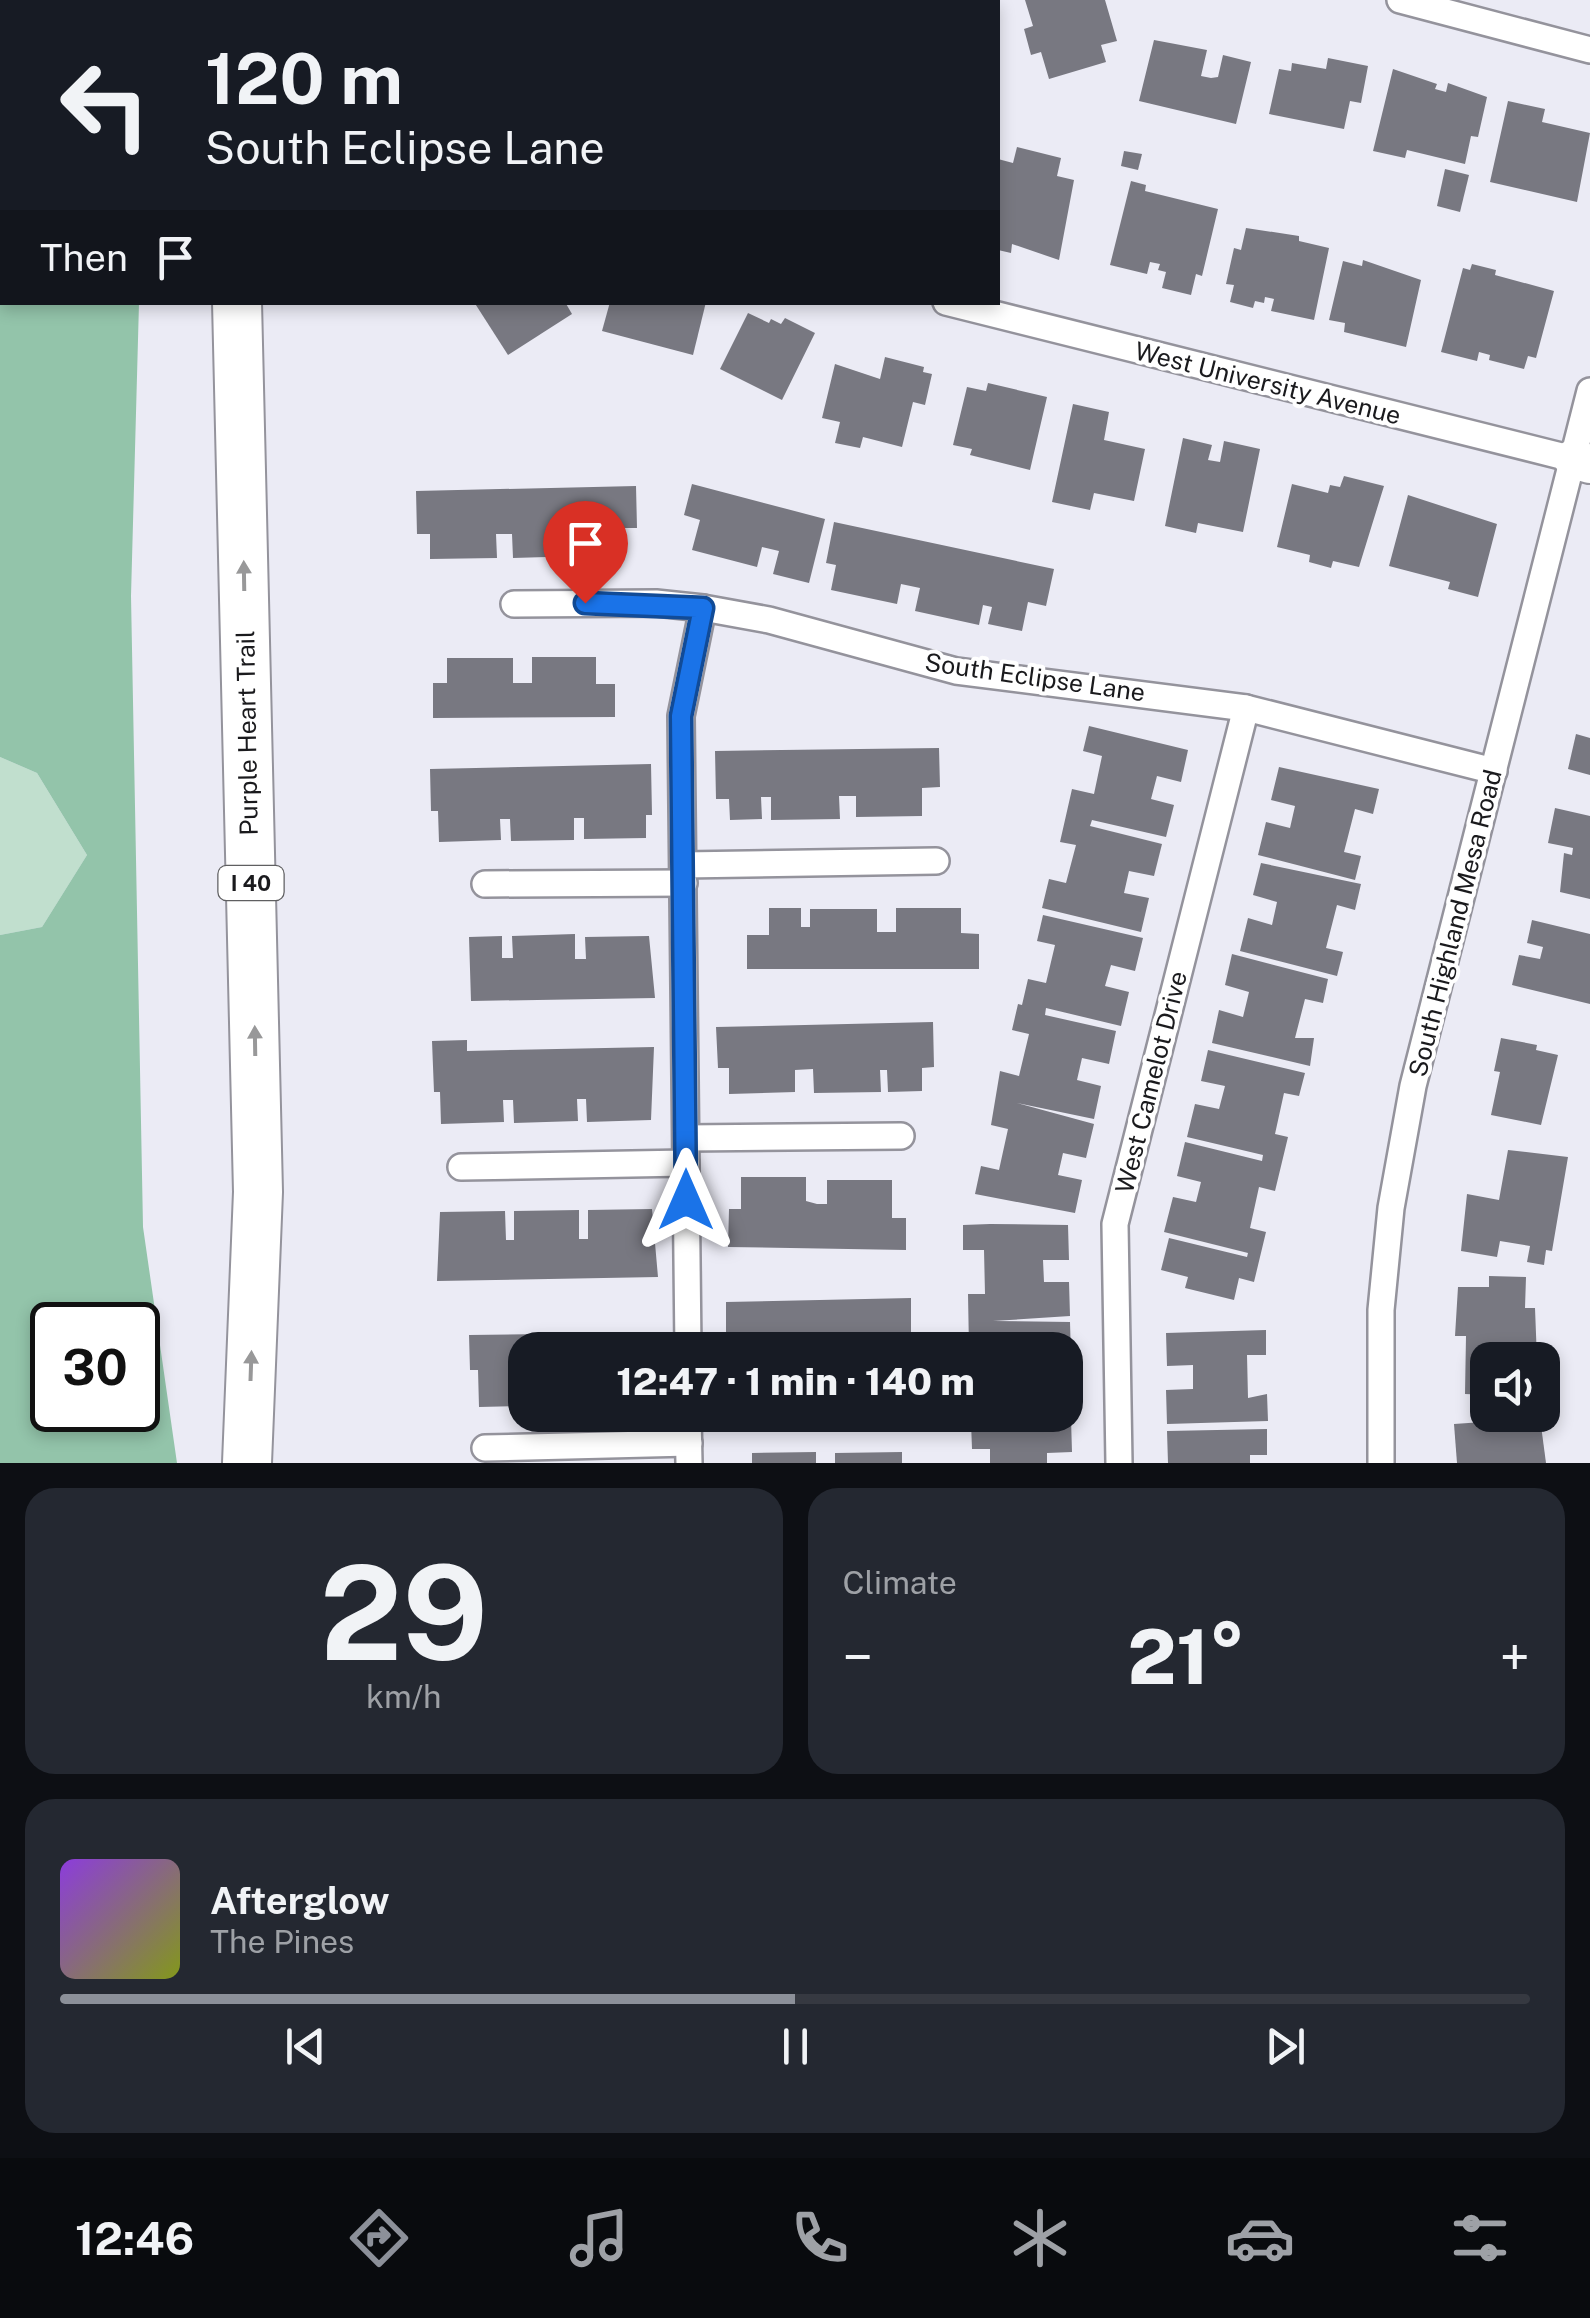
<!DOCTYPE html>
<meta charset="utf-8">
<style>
:root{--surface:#171b24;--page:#242831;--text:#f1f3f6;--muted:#9ea1a6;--line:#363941;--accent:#8c9099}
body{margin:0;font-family:"Public Sans",sans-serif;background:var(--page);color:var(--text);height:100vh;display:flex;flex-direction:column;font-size:38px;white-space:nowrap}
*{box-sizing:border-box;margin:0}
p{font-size:32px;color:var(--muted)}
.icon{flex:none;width:55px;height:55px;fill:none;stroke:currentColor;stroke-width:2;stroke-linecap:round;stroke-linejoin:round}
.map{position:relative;height:1463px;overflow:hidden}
.details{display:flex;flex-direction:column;gap:25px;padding:25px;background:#0d0f14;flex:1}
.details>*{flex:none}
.hud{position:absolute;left:0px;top:0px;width:1000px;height:305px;box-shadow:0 5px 15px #0003;background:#171b24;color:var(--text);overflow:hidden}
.tools{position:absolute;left:1470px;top:1342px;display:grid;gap:20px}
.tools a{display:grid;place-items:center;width:90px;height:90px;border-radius:20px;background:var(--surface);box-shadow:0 5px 15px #0003;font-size:50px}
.speed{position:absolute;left:30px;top:1302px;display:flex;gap:20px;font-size:50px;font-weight:700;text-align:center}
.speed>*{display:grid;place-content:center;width:130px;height:130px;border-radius:50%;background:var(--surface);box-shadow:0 5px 15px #0003;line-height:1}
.speed .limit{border:5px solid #111;border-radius:15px;background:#fff;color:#111}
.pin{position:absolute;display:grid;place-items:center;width:85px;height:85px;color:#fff;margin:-102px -42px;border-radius:50% 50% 50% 0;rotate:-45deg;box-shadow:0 0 10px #0007}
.pin .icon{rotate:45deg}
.me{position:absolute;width:110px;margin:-55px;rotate:0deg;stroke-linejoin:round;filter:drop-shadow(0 0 8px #0008)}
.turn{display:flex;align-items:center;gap:35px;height:210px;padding:0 40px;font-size:45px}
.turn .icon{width:130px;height:130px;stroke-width:2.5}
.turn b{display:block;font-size:70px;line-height:85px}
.then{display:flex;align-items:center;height:95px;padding:0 40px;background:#0003;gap:20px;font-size:38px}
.big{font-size:75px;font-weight:800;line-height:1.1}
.details .card{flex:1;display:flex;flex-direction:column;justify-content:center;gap:15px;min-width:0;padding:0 35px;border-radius:30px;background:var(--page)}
.details .dial{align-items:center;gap:0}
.dial b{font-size:130px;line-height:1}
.song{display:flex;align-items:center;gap:30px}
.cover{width:120px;height:120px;border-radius:15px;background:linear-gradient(135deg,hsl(270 70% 55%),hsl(70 70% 35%))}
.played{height:10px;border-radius:5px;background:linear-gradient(90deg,var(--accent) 50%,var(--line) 50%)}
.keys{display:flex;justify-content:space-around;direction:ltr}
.heat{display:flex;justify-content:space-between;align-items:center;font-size:55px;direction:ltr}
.details .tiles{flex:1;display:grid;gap:25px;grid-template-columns:1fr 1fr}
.card:last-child{grid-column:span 2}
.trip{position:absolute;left:508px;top:1332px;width:575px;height:100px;border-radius:30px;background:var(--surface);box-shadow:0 5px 15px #0003;font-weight:800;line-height:100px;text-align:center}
.tabs{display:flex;height:160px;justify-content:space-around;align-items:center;background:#090b0e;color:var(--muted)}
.tabs .icon{width:70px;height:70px}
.tabs .selected{color:var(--accent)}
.tabs b{font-size:45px;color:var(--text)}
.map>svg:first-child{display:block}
</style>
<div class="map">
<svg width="1590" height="1463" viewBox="0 0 1590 1463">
<rect width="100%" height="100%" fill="#ebebf5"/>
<polygon fill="#c1dfce" points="0,757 37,773 87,855 42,927 0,935"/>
<path fill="#93c4aa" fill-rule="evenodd" d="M0,0H125L2,2V302L139,303L131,596L143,1227L177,1463H0V935L42,927L87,855L37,773L0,757ZM52,1325H138V1410H52Z"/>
<g fill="#787881">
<polygon points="1025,0 1105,0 1117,41 1101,45 1106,62 1049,79 1041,52 1031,55 1024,29 1033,26"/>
<polygon points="1154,40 1207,50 1201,76 1211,78 1218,77 1223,55 1251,62 1236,124 1139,101"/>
<polygon points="1328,58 1368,66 1361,103 1350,101 1344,129 1269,114 1279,69 1291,71 1292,63 1326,69"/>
<polygon points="1393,69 1437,84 1435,89 1446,92 1448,83 1487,97 1478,137 1471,136 1465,164 1407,150 1405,158 1373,151"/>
<polygon points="1508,101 1545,109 1542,122 1590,133 1577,202 1490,182"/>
<polygon points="1017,147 1061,158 1057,176 1074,180 1059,260 1012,244 1011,253 998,250 998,159 1013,163"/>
<polygon points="1124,151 1142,154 1138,170 1121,166"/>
<polygon points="1445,169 1469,175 1460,212 1437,206"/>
<polygon points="1131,181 1146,185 1145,191 1218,209 1202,276 1196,274 1191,295 1162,288 1166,272 1158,270 1160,264 1150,262 1147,274 1110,265"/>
<polygon points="1246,228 1299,236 1299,241 1329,248 1314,320 1271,311 1274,299 1265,297 1264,303 1255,301 1253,308 1230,302 1234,285 1226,284 1234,248 1241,250"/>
<polygon points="1363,260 1421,280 1406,347 1344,332 1345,323 1329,320 1343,261 1362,266"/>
<polygon points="1472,264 1496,270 1495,275 1554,291 1536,358 1528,356 1524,369 1489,360 1490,355 1479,352 1477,361 1441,352 1463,268 1470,270"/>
<polygon points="474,302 565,302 572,314 508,355"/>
<polygon points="610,302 706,302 693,355 602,331"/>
<polygon points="748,313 769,323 771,319 781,324 785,318 815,333 782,400 720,369"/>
<polygon points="885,357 924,367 923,372 932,374 925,405 913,402 902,447 863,437 860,448 835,443 840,422 822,418 835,364 880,379"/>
<polygon points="988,383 1047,397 1030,470 970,455 972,449 953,445 967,387 986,391"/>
<polygon points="1073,404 1109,412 1104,440 1145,449 1134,501 1094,493 1090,510 1052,502"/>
<polygon points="1183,438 1212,445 1208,460 1220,462 1224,441 1260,449 1243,532 1198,523 1196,533 1165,526"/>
<polygon points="1344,476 1384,486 1359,567 1333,561 1331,568 1309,562 1310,555 1277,547 1292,484 1328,493 1330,485 1340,487"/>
<polygon points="692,484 825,519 809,583 773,574 779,551 762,547 757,567 692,550 700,520 684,515"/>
<polygon points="636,486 637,528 624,528 625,554 591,555 591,536 580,536 580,556 513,558 512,534 496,534 497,558 430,559 430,534 417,534 416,491"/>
<polygon points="1408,495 1497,524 1478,597 1448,589 1450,582 1389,566"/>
<polygon points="834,522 1054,569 1046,606 1028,602 1022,631 988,624 992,607 983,605 979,625 915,611 920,588 901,584 897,604 831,590 836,565 826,563"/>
<polygon points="532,657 596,657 596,684 615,684 615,717 433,718 433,683 447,683 447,658 513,658 513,683 532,683"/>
<polygon points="1089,726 1188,750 1181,782 1157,776 1151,799 1174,805 1166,837 1092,820 1090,826 1162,844 1154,876 1129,871 1124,893 1149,898 1141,932 1042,908 1049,879 1066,883 1076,845 1060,842 1072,789 1094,794 1102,756 1083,751"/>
<polygon points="1576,734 1590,738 1590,775 1568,769"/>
<polygon points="939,748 940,787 922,788 922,816 856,817 856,796 839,796 840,819 771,820 771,797 761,797 762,819 730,820 729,799 716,799 715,751"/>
<polygon points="651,764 652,815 646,815 646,838 584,839 584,818 574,818 574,840 511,841 510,819 500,819 501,840 439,842 438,811 431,811 430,769"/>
<polygon points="1279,767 1379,789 1373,814 1355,809 1344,852 1361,856 1355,880 1258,855 1266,822 1290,828 1295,806 1271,800"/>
<polygon points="1555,808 1590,816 1590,899 1560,892 1564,853 1572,855 1573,848 1548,843"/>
<polygon points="1261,863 1361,884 1355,910 1337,905 1326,948 1343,952 1337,976 1240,951 1248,918 1272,925 1277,902 1253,895"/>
<polygon points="769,908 801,908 801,927 810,927 810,909 877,909 877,932 896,932 896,908 961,908 961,933 979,934 979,969 747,969 747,935 769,935"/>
<polygon points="1043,915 1143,938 1135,971 1111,965 1105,986 1129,992 1121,1026 1046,1008 1045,1015 1116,1031 1109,1064 1082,1058 1077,1080 1101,1086 1094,1119 1017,1103 1094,1124 1086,1158 1063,1153 1058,1175 1082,1180 1075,1213 975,1194 981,1166 999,1170 1008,1129 991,1125 1000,1071 1019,1076 1029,1034 1012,1030 1018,1004 1022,1005 1028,979 1046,983 1055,945 1037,941"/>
<polygon points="1532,920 1590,934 1590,1004 1512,985 1519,955 1540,959 1543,947 1527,943"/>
<polygon points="575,934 575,959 586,959 585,937 649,936 655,998 471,1001 469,937 502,936 502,958 513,958 512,936"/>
<polygon points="1232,954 1328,979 1323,1003 1305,999 1295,1038 1314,1038 1310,1066 1212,1043 1219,1010 1243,1017 1249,992 1225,985"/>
<polygon points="933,1022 934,1067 922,1068 922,1091 888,1092 887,1070 880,1070 881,1092 814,1093 813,1069 795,1070 795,1092 729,1094 729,1068 718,1068 716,1027"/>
<polygon points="1501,1038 1537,1045 1536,1050 1558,1055 1541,1125 1491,1115 1500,1072 1494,1071"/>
<polygon points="467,1040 467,1051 654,1047 651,1120 587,1122 586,1099 577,1099 578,1121 514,1123 513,1100 503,1100 504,1122 441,1124 440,1092 434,1092 432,1041"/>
<polygon points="1208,1050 1305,1073 1299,1096 1284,1093 1275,1134 1288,1137 1275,1191 1259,1187 1250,1228 1266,1232 1254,1282 1239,1278 1234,1300 1185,1288 1188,1277 1161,1270 1169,1238 1247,1257 1248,1253 1164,1232 1173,1197 1196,1202 1201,1182 1177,1176 1185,1142 1262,1161 1263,1155 1187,1137 1195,1104 1219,1109 1225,1086 1201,1081"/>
<polygon points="1508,1150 1568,1157 1552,1251 1546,1250 1544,1265 1527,1262 1530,1246 1500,1241 1497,1257 1461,1251 1467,1194 1499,1200"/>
<polygon points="741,1177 806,1177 806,1201 817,1204 827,1204 827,1180 892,1180 892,1218 906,1218 906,1250 728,1247 729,1209 741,1209"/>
<polygon points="652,1209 658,1277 437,1281 440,1212 505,1211 506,1240 514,1240 514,1211 579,1210 579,1239 588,1239 588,1210"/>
<polygon points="990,1224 1068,1225 1069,1260 1043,1260 1044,1282 1069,1282 1070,1316 993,1321 1070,1322 1071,1357 1065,1357 1065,1350 969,1349 968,1294 985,1294 984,1250 963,1250 963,1225"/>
<polygon points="1489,1276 1526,1277 1525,1308 1535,1308 1537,1360 1488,1360 1488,1395 1465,1394 1466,1336 1455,1336 1458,1287 1489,1287"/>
<polygon points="911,1298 911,1336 897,1336 897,1350 831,1350 831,1346 746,1350 746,1338 726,1338 726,1302"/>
<polygon points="1266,1330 1266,1355 1247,1355 1248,1398 1267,1394 1268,1421 1167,1424 1166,1390 1193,1389 1193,1365 1167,1366 1166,1333"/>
<polygon points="619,1333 620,1350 525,1350 525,1406 479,1407 478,1370 470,1370 469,1335"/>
<polygon points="1540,1418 1546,1463 1457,1463 1454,1424"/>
<polygon points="1071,1419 1072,1452 1047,1453 1047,1463 990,1463 990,1449 972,1449 971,1422"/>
<polygon points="1267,1429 1267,1455 1250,1455 1250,1463 1168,1463 1167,1431"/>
<polygon points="816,1452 816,1463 752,1463 752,1453"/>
<polygon points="902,1452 902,1463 835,1463 835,1453"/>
</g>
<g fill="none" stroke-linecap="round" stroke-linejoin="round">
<defs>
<g id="street">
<polyline points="613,0 614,2"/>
<polyline points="1400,0 1590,50"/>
<polyline points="946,302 1573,459"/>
<polyline points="514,604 656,603 703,608 769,620 956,671 1246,708 1494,771"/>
<polyline points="683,865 936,861"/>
<polyline points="485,884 684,883"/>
<polyline points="686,1138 901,1136"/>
<polyline points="461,1167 686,1163"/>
<polyline points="688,1350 681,716 703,608"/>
<polyline points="688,1415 689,1463"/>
<polyline points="485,1448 689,1443"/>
<polyline points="1119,1463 1115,1224 1246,708"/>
<polyline points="1381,1463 1381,1310 1391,1208 1413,1086 1590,391"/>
</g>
<polyline id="secondary" points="1573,459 1590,464"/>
<g id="highway">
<polyline points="230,0 230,2"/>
<polyline points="237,302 258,1192 247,1463"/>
</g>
</defs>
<use href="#street" stroke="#94939c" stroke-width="30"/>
<use href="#secondary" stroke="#94939c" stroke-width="42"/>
<use href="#highway" stroke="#94939c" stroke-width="52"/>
<use href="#street" stroke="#fff" stroke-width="25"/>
<use href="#secondary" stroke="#fff" stroke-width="38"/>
<use href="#highway" stroke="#fff" stroke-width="48"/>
</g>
<defs><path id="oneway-solid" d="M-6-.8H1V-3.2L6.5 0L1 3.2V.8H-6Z" transform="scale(2.5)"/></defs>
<g fill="#989899">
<use href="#oneway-solid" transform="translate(244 576) rotate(-91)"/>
<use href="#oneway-solid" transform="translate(255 1041) rotate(-91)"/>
<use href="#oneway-solid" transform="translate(251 1366) rotate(-88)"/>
</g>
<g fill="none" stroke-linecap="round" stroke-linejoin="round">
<defs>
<polyline id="route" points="585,603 703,608 681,716 686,1200"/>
</defs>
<use href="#route" stroke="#114b97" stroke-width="25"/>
<use href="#route" stroke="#1a73e8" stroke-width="18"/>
</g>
<g text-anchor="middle" stroke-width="8" stroke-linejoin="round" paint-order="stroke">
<rect fill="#fff" stroke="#5f5f61" stroke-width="2.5" x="218.5" y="866" width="65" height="34" rx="8"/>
<g font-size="22" font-weight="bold" fill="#1a1a1d">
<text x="251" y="891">I 40</text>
</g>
<g font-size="25" fill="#1a1a1d" stroke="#fff">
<text transform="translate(1268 383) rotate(14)" y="9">West University Avenue</text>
<text transform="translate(1035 677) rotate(8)" y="9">South Eclipse Lane</text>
<text transform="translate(247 733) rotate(-91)" y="9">Purple Heart Trail</text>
<text transform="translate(1455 923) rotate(-76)" y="9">South Highland Mesa Road</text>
<text transform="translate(1151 1082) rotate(-76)" y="9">West Camelot Drive</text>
</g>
</g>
</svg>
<div class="tools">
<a><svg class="icon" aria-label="sound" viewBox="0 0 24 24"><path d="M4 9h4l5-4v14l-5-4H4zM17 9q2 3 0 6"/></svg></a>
</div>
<div class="speed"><div class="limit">30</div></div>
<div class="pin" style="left:585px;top:603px;background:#d93025"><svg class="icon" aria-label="arrive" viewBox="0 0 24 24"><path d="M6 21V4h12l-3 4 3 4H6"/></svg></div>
<svg class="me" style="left:686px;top:1200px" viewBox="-20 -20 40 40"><path d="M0-17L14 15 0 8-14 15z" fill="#1a73e8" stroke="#fff" stroke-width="4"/></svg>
<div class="trip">12:47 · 1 min · 140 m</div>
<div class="hud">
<div class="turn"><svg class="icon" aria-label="left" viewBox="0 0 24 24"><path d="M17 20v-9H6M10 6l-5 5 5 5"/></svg><div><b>120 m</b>South Eclipse Lane</div></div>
<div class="then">Then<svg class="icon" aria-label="arrive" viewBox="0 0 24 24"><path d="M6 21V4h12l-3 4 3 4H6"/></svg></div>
</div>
</div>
<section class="details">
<div class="tiles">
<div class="card dial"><b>29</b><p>km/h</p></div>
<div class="card"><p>Climate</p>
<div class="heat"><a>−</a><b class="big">21°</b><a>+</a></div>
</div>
<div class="card">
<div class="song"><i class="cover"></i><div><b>Afterglow</b><p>The Pines</p></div></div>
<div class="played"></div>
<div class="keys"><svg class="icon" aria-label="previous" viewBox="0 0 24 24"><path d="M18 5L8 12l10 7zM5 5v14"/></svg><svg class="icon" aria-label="pause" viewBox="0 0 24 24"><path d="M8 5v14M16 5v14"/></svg><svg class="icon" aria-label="next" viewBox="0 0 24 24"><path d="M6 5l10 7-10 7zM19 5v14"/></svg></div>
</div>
</div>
</section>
<nav class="tabs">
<b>12:46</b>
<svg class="icon selected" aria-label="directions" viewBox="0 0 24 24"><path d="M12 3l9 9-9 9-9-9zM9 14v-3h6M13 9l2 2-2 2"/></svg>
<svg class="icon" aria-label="music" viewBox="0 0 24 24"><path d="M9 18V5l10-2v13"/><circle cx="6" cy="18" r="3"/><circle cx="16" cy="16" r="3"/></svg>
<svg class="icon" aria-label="phone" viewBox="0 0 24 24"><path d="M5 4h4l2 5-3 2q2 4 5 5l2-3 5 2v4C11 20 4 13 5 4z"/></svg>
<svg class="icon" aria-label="climate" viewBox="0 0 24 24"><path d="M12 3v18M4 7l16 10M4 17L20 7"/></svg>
<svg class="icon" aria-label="car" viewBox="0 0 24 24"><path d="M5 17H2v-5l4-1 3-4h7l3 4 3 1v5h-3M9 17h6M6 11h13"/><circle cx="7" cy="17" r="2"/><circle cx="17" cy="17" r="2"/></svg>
<svg class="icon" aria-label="filters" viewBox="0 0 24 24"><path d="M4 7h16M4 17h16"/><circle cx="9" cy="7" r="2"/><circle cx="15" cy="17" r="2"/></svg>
</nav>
